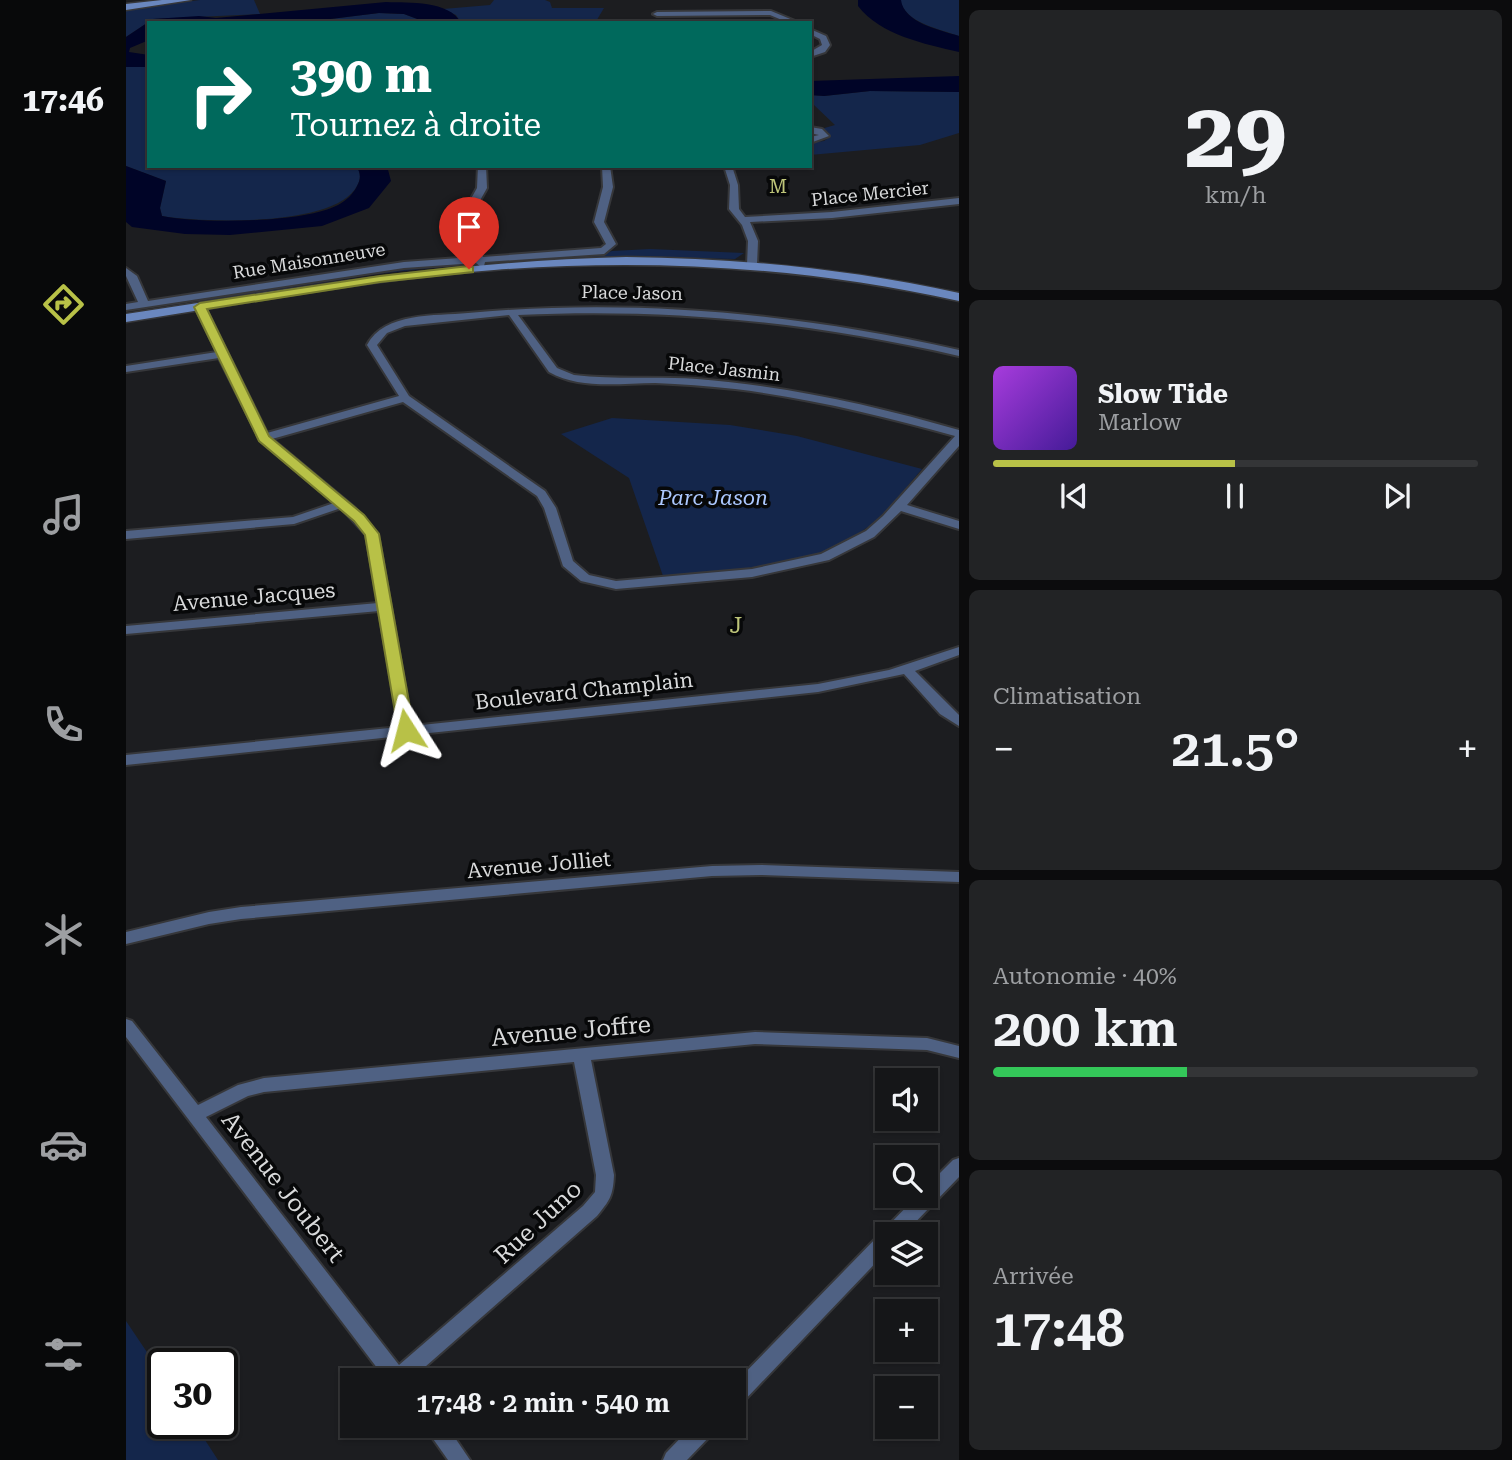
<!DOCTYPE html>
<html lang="fr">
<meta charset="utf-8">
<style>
:root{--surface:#151618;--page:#222325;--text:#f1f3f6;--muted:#9d9fa2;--line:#343537;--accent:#b8c147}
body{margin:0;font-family:"Roboto Serif",serif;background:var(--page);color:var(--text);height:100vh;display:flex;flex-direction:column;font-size:26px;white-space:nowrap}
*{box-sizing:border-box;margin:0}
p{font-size:23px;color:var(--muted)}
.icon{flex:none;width:38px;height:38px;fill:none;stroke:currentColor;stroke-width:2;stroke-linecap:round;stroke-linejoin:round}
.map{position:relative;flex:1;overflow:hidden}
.side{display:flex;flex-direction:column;gap:10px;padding:10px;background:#0c0c0d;width:553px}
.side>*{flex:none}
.hud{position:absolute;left:21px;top:21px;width:665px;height:147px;border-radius:0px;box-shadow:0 2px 5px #0004,0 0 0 2px var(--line);background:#00695c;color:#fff;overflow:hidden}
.fabs{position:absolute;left:749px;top:1068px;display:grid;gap:14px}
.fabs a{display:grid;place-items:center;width:63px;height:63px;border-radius:0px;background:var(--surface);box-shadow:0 2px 5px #0004,0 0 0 2px var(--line);font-size:35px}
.speed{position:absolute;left:21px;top:1348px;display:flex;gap:14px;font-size:35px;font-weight:700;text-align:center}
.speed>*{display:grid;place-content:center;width:91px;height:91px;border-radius:50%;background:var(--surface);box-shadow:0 2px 5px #0004,0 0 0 2px var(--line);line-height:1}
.speed .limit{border:4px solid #111;border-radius:10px;background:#fff;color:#111}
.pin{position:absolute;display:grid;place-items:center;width:60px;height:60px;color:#fff;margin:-72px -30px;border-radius:50% 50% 50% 0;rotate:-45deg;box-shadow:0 0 7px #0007}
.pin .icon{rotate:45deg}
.me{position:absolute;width:77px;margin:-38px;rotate:351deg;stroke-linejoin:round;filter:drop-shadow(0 0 5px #0008)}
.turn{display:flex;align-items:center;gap:24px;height:147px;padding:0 28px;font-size:32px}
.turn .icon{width:91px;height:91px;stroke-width:2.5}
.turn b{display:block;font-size:49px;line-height:60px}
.big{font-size:52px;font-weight:600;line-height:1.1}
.side .widget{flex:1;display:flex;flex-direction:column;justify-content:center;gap:10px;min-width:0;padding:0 24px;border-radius:10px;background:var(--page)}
.side .dial{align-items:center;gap:0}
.dial b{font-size:91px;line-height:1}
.song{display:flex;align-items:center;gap:21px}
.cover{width:84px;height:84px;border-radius:10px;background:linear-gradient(135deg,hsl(280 70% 55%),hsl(260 70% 35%))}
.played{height:7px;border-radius:4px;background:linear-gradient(90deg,var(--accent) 50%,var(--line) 50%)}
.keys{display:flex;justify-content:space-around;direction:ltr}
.heat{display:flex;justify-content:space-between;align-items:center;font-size:38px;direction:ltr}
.charge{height:10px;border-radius:5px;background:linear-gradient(90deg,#34c759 40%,var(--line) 0)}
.trip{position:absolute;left:214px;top:1368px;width:406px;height:70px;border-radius:0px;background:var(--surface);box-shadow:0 2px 5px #0004,0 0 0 2px var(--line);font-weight:600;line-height:70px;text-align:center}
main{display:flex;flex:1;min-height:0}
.tab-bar{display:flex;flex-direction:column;width:126px;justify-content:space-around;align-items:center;background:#08090a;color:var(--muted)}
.tab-bar .icon{width:49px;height:49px}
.tab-bar .active{color:var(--accent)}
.tab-bar b{font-size:32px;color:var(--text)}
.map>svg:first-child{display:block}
</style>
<main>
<nav class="tab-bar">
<b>17:46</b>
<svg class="icon active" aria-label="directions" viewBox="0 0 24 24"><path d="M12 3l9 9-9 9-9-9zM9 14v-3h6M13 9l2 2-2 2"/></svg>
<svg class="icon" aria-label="music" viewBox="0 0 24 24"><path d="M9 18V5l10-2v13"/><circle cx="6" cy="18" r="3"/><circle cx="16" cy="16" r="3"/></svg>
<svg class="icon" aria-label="phone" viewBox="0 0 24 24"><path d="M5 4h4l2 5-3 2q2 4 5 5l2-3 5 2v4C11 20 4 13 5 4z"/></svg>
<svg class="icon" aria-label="climate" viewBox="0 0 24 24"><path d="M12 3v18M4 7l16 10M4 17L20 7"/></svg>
<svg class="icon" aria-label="car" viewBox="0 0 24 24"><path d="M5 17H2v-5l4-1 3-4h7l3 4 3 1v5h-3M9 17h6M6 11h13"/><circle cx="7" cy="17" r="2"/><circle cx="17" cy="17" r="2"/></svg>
<svg class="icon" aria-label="filters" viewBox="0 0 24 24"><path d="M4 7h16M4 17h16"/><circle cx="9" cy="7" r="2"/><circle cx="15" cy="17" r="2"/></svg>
</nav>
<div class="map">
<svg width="833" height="1460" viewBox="0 0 833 1460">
<rect width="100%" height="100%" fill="#1c1d20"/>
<g fill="#14264b">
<polygon points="74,0 128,0 134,14 27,19 0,37 0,9"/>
<polygon points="368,0 419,0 424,2 426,8 478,8 469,23 335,23 330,15 317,9 364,5"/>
<path d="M774,0H833V36C814,29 779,23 774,0Z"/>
<polygon points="253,13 278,14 302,23 172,23"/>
<path d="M0,67H23V166H230C235,172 235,179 231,186C210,227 77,223 36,216L34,208L40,181L0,166Z"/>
<polygon points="744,91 833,92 833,133 794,145 684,155 684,143 698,141 704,137 702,132 695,129 709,125 688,105 684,105 684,95 698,96"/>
<polygon points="524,249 618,253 609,259 529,257 370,261 471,256 486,251"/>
<polygon points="340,264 250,274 84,300 83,297 272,269"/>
<path d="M486,418L604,425L671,436L796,469C778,490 760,515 736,531C679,571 602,570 537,576L503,478L435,434Z"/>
<polygon points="0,1321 37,1376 37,1423 68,1423 92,1460 0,1460"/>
</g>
<g fill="#000427">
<path d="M732,0H775C778,23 814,30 833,36V52C799,44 754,35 732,6Z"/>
<path d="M260,2C283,3 323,0 335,23H302L278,14L253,13L172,23H23V40L4,48L3,52L23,55V67H0V37L27,19L73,16L90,18Z"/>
<polygon points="833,76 833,92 744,91 698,96 684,95 684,81"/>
<path d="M0,166L40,181L34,208L36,216C73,224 179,223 212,205C220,201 228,193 231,186C235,179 235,173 230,166H261L265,181L243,208L196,226L104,235L59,234L6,227L0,222Z"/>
</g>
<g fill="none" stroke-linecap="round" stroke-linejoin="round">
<defs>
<g id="street">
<polygon points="645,11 674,23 663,23 644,15 531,16 527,14 531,12"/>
<polygon points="684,29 700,36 704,45 699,52 684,57 684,52 696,45 694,39 684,34"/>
<polygon points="684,127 696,129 703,136 684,143 684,137 693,135 684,133"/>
<polygon points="352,166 360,166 361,188 342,222 357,257 475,248 480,244 468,222 477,187 476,166 484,166 487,187 478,222 490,244 478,254 359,262 358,266 355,267 350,263 278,268 0,310 0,304 12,302 0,276 0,268 11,276 22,301 278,262 347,257 332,222 351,188"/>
<polygon points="598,166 606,166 612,185 613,209 619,217 706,212 833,198 833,204 706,218 624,222 632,241 631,265 626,268 621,265 622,241 616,225 603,209 604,185"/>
<path d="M74,304L79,307L141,433L273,396L241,345C258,312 310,316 342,313C508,298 671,313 833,350V356C684,322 546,308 392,315L431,368L448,375C489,380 530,376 571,379C660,386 747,405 833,430V446L781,505L833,521V529L775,511L748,537L703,560L626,577L490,589L455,581L437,566L418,508L411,496L277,402L146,439L229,508L252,534L286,726L692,684L763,670L833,647V655L789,671L833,715V726L814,714L778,674L692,692L0,765V755L273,727L253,611L0,634V626L252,603L240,535L215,508L168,524L0,539V531L167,517L208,503L134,440L93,358L0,372V366L91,352L69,307ZM383,315L423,372C455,390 494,383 529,383C555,384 582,386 609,389C684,398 757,416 829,436L757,516L740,531L695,554L626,569L490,581L463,575L447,561L430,508L419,491L283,396L251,345L261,333L279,326Z"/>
<polygon points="635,865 833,872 833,882 635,875 586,876 115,919 83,924 0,944 0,932 83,912 115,907 586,866"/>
<path d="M0,1019L6,1021L72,1105L112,1085L138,1078L629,1032L801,1038L833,1046V1058L801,1050L629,1044L465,1060L488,1175C487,1196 484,1200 471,1216L283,1381H261L0,1037ZM448,1062L470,1175L469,1192L457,1206L273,1365L80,1117L122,1096L138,1092Z"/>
<polygon points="833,1158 833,1177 778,1234 761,1234 761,1251 614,1405 607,1408 607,1385 792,1195 800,1195 800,1187 827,1160"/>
<polygon points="298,1426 321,1426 344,1460 322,1460"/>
<polygon points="566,1426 590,1426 587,1433 561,1460 537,1460 540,1453"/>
</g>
<g id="secondary">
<polygon points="36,0 65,0 0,10 0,4"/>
<path d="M500,257C613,258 722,269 833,293V301C679,267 526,258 368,270C245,279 122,303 0,322V314C168,288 330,261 500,257Z"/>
</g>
</defs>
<use href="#street" stroke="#36373a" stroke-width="4"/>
<use href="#secondary" stroke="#36373a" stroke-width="3"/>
<use href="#street" fill="#4f6183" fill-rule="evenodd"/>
<use href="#secondary" fill="#6a87be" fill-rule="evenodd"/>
</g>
<polygon fill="#b8c147" stroke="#787d2e" stroke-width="2" points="343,266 347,267 347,272 254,282 81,309 143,436 238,515 253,534 288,730 280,735 272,730 239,535 228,521 133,441 68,307 74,303 254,276"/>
<g text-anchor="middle" stroke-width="7" stroke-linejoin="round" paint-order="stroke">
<g font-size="18" fill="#d9dadb" stroke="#070809">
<text transform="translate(744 194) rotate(-6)" y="6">Place Mercier</text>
<text transform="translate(183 261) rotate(-9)" y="6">Rue Maisonneuve</text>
<text transform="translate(506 293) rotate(1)" y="6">Place Jason</text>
<text transform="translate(598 369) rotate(6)" y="6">Place Jasmin</text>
</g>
<g font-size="19" letter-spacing="2" fill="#bec579" stroke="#070809">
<text x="653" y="193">M</text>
</g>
<g font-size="21" font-style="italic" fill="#acc8ff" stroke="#070809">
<text x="587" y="505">Parc Jason</text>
</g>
<g font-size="21" fill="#d9dadb" stroke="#070809">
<text transform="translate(128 597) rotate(-5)" y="7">Avenue Jacques</text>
<text transform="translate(458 691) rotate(-6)" y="7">Boulevard Champlain</text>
<text transform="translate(413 865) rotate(-5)" y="7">Avenue Jolliet</text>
</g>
<g font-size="23" letter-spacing="2" fill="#bec579" stroke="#070809">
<text x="611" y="633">J</text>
</g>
<g font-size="24" fill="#d9dadb" stroke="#070809">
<text transform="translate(445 1031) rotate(-5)" y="8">Avenue Joffre</text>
<text transform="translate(157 1187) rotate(52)" y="8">Avenue Joubert</text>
<text transform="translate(412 1222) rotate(-43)" y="8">Rue Juno</text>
</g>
</g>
</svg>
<div class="fabs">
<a><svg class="icon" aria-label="sound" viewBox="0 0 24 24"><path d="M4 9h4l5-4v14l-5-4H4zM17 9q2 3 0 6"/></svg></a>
<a><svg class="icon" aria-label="search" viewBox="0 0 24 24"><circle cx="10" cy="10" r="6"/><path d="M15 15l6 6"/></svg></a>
<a><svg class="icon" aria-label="layers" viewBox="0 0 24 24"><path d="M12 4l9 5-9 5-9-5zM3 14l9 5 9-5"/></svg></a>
<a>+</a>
<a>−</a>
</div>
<div class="speed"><div class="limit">30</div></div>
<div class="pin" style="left:343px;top:269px;background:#d93025"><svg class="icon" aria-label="arrive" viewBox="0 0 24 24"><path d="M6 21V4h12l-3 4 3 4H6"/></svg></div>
<svg class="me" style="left:280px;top:730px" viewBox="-20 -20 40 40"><path d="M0-17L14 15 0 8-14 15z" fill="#b8c147" stroke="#fff" stroke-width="4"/></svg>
<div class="trip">17:48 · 2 min · 540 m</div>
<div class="hud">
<div class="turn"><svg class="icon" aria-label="right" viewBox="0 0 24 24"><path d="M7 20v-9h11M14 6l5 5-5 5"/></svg><div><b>390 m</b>Tournez à droite</div></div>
</div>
</div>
<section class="side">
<div class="widget dial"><b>29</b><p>km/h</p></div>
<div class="widget">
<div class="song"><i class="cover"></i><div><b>Slow Tide</b><p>Marlow</p></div></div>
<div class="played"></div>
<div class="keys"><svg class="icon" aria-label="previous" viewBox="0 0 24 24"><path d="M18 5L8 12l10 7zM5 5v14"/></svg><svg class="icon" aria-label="pause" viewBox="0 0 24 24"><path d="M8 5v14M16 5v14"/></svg><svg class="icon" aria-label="next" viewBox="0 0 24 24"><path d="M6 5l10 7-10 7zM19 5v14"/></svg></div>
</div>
<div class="widget"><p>Climatisation</p>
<div class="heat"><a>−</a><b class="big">21.5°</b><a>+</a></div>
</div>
<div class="widget"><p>Autonomie · 40%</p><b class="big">200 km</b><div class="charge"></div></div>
<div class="widget"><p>Arrivée</p><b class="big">17:48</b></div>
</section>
</main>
